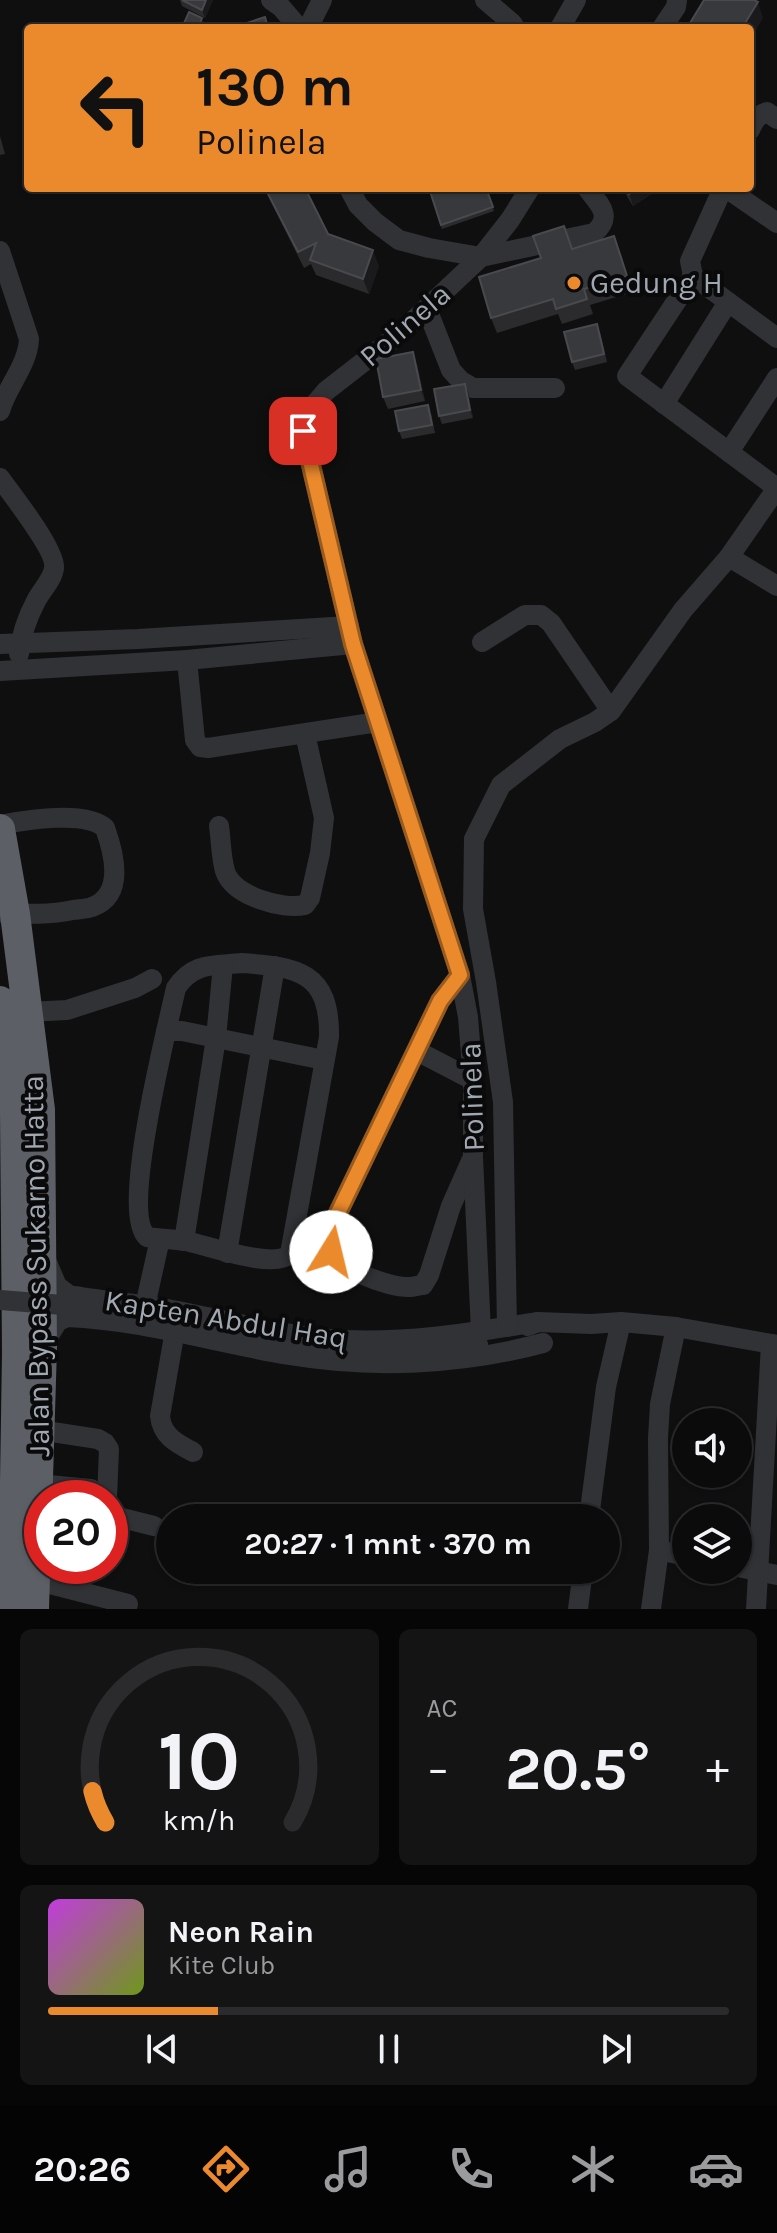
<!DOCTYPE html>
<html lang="id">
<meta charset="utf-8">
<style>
:root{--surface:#0b0b0c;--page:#141415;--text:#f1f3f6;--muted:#9a9b9d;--line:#2b2b2d;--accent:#eb8a2c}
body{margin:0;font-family:Karla,sans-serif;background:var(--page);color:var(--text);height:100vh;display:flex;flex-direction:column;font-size:30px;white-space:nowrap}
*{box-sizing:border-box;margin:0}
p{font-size:26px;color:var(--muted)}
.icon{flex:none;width:44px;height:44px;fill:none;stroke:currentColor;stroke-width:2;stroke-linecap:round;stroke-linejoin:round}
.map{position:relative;height:1609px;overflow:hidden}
.sheet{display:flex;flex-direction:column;gap:20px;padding:20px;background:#060607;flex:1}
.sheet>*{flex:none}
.guide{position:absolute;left:24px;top:24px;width:730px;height:168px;border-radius:8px;box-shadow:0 2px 6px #0004,0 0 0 2px var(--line);background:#eb8a2c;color:#111;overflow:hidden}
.fabs{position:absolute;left:672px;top:1408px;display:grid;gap:16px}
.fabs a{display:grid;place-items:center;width:80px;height:80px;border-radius:50%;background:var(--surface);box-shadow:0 2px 6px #0004,0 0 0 2px var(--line);font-size:40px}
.speed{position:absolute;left:24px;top:1480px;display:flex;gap:16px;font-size:40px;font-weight:700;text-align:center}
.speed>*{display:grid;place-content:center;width:104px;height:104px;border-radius:50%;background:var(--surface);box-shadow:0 2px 6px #0004,0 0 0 2px var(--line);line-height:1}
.speed .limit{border:12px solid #d22;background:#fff;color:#111}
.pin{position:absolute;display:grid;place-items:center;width:68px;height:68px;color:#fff;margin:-34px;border-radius:16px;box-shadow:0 4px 12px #0006}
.me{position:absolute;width:88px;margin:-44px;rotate:9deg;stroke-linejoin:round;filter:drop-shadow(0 0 6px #0008)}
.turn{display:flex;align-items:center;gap:28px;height:168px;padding:0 40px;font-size:36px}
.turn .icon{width:104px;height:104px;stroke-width:2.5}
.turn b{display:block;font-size:56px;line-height:68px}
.big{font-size:60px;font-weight:700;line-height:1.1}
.sheet .widget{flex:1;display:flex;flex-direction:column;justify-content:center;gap:12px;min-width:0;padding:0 28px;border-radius:12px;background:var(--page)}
.sheet .dial{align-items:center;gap:0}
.dial svg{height:208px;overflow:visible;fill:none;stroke:var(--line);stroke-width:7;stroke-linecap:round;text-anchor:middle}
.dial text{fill:var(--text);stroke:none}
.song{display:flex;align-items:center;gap:24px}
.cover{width:96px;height:96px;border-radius:12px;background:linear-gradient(135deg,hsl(290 70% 55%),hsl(80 70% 35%))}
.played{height:8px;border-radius:4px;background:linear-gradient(90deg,var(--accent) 25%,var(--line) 25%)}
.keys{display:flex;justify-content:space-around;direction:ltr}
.heat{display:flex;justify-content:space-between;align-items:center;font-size:44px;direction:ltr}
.sheet .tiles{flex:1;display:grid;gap:20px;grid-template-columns:1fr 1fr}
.widget:last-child{grid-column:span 2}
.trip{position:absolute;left:156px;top:1504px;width:464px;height:80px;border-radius:40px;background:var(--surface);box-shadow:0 2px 6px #0004,0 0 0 2px var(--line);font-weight:700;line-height:80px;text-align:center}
.tabs{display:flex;height:128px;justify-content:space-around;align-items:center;background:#040405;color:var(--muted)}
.tabs .icon{width:56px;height:56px}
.tabs .selected{color:var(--accent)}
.tabs b{font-size:36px;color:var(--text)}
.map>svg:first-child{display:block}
</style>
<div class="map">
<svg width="777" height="1609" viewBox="0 0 777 1609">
<rect width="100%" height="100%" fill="#0f0f10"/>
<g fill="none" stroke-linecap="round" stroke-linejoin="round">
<g stroke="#303235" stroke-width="20">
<polyline points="271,0 281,7 299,28"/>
<polyline points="485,0 512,23 515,28"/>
<polyline points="308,28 322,0"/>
<polyline points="560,28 576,0"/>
<polyline points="662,28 676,7 677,0"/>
<path d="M750,130C754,121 757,115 767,112L777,119"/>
<path d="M349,188L358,205L375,222L399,240L429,248L481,257L594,233C614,216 599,204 587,188"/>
<polyline points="723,188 690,261 693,276 777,338"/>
<polyline points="726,188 777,223"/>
<path d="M0,251L29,339C28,365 7,386 0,411"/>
<polyline points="693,276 627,376 777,488"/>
<polyline points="427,309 451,370 461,381 473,388 555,388"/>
<polyline points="664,404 728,302"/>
<polyline points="729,452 777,378"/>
<path d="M0,478C11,493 57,552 54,568C53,579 41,591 36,601C28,616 21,636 19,654"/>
<polyline points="729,557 777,586"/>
<polyline points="482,642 525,615 541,615 551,623 611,711"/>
<polyline points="0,644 138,639 349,626"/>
<polyline points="187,660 195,740 200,747 208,748 378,722"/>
<polyline points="0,671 187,660 353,644"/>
<path d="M0,825C26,820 85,810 105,828C114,853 125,895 92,907C87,909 79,909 73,910C50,915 27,914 3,913"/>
<path d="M219,826C221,840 221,857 225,871C233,896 282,910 305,905L310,898L320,853L324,818L305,734"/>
<path d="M242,963C298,967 330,972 329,1037L290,1254C273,1270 208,1245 185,1241C173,1239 160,1239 147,1237C120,1212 167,1029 176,988C193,962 213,966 242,963Z"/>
<path d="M460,975L440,1001L337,1215C334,1224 327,1236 329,1245C333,1268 389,1288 410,1287C414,1287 419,1285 423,1285L429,1275L451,1206L471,1161"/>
<polyline points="27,1012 67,1010 135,988 152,979"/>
<polyline points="166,1031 182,1031 324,1060"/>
<polyline points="417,1051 473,1080"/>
<polyline points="184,1241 216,1038 223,965"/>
<polyline points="227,1253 275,966"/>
<path d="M46,1260L57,1286L69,1295C105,1301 142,1304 178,1311C233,1322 289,1337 345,1340C411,1343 474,1332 538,1322"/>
<polyline points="145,1306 160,1239"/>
<path d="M177,1319L160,1416C162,1436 176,1443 193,1452"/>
<polyline points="528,1326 538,1322 591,1324 621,1322 676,1327 777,1345"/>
<polyline points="507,1327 503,1102 486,982 473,909 474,839 501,785 560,739 595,722 611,711 683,610 729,557 777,488"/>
<polyline points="481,1332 473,1157 473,1080 468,1017 460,975 353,644 303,431 308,412 326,391 398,335 481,257 510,220 530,188"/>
<path d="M43,1345L58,1321L67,1317C142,1320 216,1343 289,1355C372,1369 462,1365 543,1343"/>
<polyline points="39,1430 98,1439 105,1443 109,1449 107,1498"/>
<polyline points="38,1484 91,1489"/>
<polyline points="110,1509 118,1517 154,1526"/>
<polyline points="589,1518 606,1387 621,1322"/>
<polyline points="659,1550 686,1556"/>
<polyline points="738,1567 777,1575"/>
<polyline points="34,1580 128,1604"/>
<polyline points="578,1609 583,1570"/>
<polyline points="651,1609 659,1550 658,1438 660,1404 676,1327"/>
<polyline points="756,1609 771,1344"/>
</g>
<g stroke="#5c6066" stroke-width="30">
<polyline points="0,829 15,914 40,1110 42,1347 34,1609"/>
<polyline points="0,1001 15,1112 17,1353 13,1609"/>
</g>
<polyline stroke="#303235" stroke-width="20" points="0,1300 100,1308 300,1345 343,1350 406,1351 478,1344"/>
</g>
<g fill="#2b2b2e">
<polygon points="180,0 213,0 205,18 182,6"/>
<polygon points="0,136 5,154 0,155"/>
<polygon points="264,188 305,188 328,234 379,266 369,294 316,275 311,264 304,268"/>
<polygon points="426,188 487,188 494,211 442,229 429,189"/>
<polygon points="622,188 661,188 633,206"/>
<polygon points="572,249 620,251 633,292 590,305 593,314 562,324 558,314 497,333 491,318"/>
<polygon points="600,332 607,362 575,370 572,362"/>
<polygon points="417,364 425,401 388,409 383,397"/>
<polygon points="468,392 473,418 442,424 439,416"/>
<polygon points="431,413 435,433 402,439 399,431"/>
</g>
<g fill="#1a1a1c">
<polygon points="206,0 213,0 205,18 202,10"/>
<polygon points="758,2 763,18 750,40 750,28 742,28"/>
<polygon points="202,18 205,26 204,28 198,28"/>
<polygon points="638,188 661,188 633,206 629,194"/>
<polygon points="373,250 379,266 369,294 363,279"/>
<polygon points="413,352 417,364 425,401 421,390"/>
<polygon points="465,384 468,392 473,418 470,410"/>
</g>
<g fill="#37393c" stroke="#484a4e" stroke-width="2">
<polygon points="182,0 206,0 202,10"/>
<polygon points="704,0 754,0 758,2 742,28 687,28"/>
<polygon points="189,12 202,18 198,28 182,28"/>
<polygon points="265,17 268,28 245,28 244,24"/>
<polygon points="265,188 305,188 328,234 373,250 363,279 310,260 316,243 298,252"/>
<polygon points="429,188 486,188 493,207 441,225"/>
<polygon points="625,188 638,188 629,194"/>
<polygon points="564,226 572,249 614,236 627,276 584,289 587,299 556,309 553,299 491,318 479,277 541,258 533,236"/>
<polygon points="597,324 604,354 572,362 564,332"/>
<polygon points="413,352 421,390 383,397 376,359"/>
<polygon points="465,384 470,410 439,416 434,389"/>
<polygon points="428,405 432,425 399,431 395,411"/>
</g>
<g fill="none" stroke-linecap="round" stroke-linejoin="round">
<defs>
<polyline id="route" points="303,431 353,644 460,975 440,1001 337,1215 328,1241 331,1252"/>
</defs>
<use href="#route" stroke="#995a1d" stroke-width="20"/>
<use href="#route" stroke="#eb8a2c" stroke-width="14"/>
</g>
<circle fill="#eb8a2c" stroke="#0a0a0b" stroke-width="3" cx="574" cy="283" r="8"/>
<g text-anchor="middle" stroke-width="8" stroke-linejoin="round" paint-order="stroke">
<g font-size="30" fill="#a0a8b1" stroke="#0a0a0b" text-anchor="start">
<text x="590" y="293">Gedung H</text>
</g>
<g font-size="30" fill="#a0a8b1" stroke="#0a0a0b">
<text transform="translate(405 325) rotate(-41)" y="10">Polinela</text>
<text transform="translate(472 1097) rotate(-92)" y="10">Polinela</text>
<text transform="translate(36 1266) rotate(-91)" y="10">Jalan Bypass Sukarno Hatta</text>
<text transform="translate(226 1319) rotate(9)" y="10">Kapten Abdul Haq</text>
</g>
</g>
</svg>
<div class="fabs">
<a><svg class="icon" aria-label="sound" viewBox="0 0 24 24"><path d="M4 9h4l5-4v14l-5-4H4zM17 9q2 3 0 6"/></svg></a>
<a><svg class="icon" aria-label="layers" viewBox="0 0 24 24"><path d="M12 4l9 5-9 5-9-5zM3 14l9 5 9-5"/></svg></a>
</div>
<div class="speed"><div class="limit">20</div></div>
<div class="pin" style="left:303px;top:431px;background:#d93025"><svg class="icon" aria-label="arrive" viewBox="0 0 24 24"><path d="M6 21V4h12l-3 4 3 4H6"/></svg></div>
<svg class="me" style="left:331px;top:1252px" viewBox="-20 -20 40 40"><circle r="19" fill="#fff"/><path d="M0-13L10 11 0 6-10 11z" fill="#eb8a2c"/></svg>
<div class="trip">20:27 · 1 mnt · 370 m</div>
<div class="guide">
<div class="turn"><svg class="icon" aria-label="left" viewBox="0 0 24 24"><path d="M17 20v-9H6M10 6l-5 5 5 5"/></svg><div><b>130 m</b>Polinela</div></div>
</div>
</div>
<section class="sheet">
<div class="tiles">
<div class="widget dial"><svg viewBox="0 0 100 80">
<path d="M14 69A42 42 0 1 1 86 69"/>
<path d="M14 69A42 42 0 0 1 9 57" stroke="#eb8a2c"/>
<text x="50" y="56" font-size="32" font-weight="700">10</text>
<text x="50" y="72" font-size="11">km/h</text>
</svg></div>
<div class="widget"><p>AC</p>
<div class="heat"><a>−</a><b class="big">20.5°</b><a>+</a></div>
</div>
<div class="widget">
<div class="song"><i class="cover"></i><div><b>Neon Rain</b><p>Kite Club</p></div></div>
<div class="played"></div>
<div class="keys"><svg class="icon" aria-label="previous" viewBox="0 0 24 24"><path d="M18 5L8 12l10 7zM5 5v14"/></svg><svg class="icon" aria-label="pause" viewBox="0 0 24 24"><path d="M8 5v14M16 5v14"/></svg><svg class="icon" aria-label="next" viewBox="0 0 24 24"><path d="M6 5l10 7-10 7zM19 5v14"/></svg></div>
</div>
</div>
</section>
<nav class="tabs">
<b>20:26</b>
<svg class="icon selected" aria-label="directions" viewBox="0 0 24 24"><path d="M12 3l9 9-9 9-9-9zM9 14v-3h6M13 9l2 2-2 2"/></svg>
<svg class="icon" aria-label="music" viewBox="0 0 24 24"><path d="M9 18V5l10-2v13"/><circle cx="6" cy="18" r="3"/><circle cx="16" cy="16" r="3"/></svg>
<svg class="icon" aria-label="phone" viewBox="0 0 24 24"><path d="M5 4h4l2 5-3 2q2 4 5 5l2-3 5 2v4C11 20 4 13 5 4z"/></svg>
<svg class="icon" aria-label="climate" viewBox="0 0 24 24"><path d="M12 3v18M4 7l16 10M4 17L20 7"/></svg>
<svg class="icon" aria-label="car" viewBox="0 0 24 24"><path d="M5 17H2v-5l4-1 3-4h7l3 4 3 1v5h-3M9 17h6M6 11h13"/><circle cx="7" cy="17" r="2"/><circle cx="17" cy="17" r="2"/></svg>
</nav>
